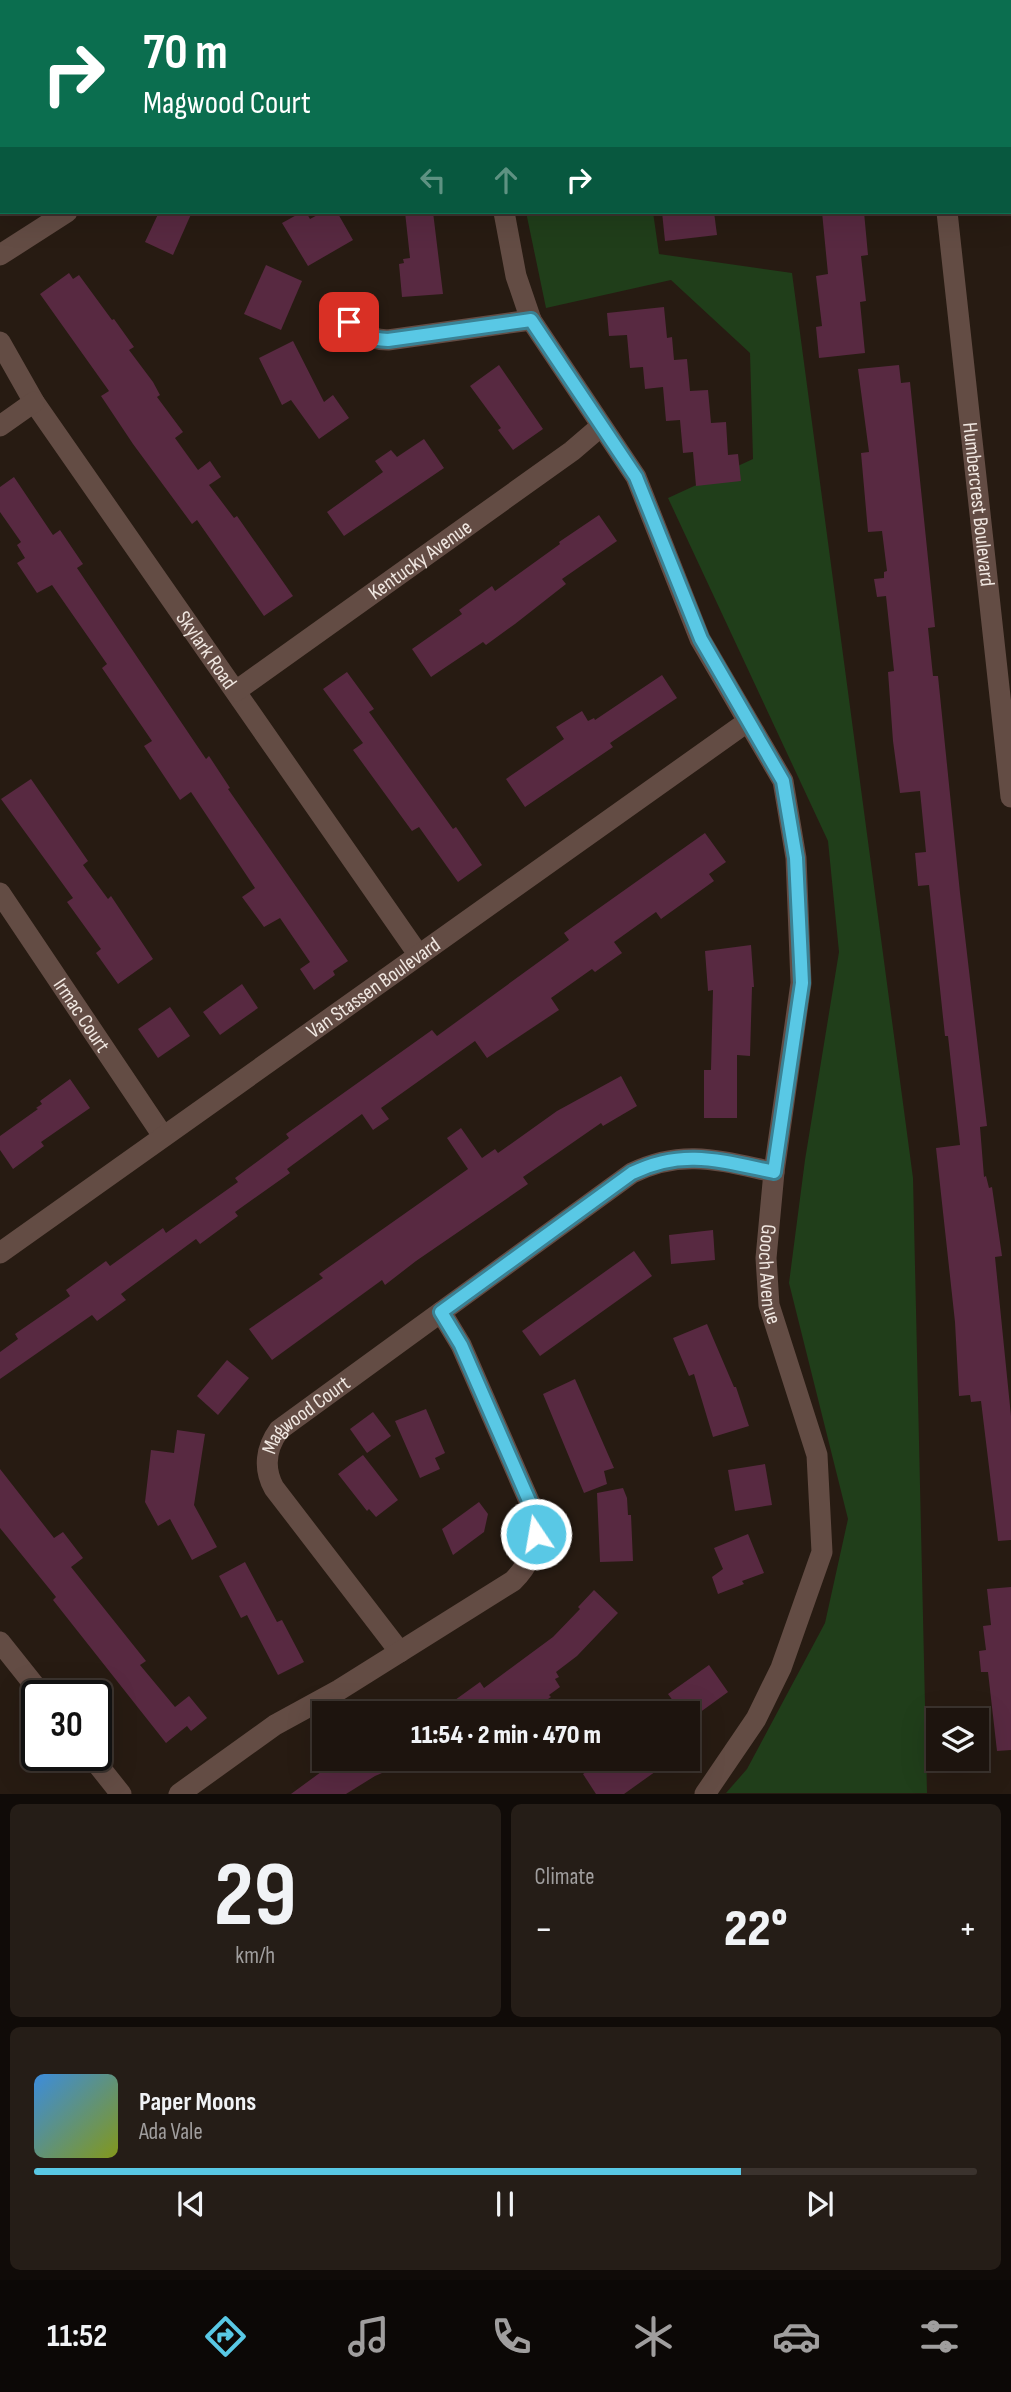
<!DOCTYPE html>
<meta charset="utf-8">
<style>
:root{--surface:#1d140e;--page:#251d17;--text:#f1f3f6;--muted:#a09e9e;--line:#3b332e;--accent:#59c8e5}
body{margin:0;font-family:"Sofia Sans Condensed",sans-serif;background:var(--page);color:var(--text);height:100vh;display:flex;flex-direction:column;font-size:26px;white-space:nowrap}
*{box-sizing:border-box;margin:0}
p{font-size:23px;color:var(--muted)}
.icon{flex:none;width:38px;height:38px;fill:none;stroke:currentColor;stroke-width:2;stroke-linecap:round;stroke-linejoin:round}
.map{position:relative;height:1794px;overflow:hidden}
.side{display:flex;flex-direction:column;gap:10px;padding:10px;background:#100b08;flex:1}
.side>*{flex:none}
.top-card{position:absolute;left:0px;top:0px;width:1012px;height:214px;box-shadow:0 7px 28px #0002,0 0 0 2px var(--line);background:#0b6e4f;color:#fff;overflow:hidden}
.controls{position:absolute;left:926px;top:1708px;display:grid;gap:14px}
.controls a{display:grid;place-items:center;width:63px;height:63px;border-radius:0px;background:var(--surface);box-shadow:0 7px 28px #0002,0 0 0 2px var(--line);font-size:35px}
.speed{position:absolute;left:21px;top:1680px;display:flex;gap:14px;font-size:35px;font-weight:700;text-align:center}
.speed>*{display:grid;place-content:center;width:91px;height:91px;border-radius:50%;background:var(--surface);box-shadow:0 7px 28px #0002,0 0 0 2px var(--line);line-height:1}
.speed .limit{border:4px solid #111;border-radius:10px;background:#fff;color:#111}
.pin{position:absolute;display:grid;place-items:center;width:60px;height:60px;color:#fff;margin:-30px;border-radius:14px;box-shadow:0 4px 10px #0006}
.me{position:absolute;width:77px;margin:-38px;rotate:348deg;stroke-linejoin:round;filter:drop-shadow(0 0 5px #0008)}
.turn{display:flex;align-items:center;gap:24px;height:147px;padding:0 28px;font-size:32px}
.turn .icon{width:91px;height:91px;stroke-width:2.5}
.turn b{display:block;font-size:49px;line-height:60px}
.lanes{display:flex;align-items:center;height:66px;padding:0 28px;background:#0003;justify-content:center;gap:35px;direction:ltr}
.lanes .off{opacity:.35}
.big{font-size:52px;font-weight:800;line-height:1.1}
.side .tile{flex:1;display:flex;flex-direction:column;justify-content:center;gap:10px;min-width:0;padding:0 24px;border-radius:10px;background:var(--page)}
.side .dial{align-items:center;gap:0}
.dial b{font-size:91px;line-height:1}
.song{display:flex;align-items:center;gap:21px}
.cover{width:84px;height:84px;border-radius:10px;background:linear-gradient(135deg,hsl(210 70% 55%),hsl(70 70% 35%))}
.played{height:7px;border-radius:4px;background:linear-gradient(90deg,var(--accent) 75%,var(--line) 75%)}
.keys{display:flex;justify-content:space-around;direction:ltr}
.heat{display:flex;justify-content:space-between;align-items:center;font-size:38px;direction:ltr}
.side .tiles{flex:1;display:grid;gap:10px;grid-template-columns:1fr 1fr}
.tile:last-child{grid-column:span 2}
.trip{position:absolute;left:312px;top:1701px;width:388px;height:70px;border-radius:0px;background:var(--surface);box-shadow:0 7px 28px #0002,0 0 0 2px var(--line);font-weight:800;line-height:70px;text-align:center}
.tabs{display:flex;height:112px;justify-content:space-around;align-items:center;background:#0c0806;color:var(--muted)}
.tabs .icon{width:49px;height:49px}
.tabs .on{color:var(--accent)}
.tabs b{font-size:32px;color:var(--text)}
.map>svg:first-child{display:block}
</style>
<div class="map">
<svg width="1011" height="1794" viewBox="0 0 1011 1794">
<rect width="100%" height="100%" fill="#271b12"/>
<polygon fill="#203e1a" points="526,212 653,212 659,254 792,273 913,1178 927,1793 726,1793 747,1769 825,1623 848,1519 789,1283 805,1160 839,952 828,841 668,498 753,459 750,353 671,280 546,308"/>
<g fill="#582941">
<polygon points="159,212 192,212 173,255 145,242"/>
<polygon points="302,212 306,212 310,219 323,212 337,212 353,240 308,266 282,223"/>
<polygon points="405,212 433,212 443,294 402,297 399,264 404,263 403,259 410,258"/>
<polygon points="662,212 714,212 717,235 665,241"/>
<polygon points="822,212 864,212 868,255 861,256 866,301 860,302 865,353 819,358 816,327 822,326 816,276 828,274"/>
<polygon points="266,265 302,281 281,330 244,314"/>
<polygon points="69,273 73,279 79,275 112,320 114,319 134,347 129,350 153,382 160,395 157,397 183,432 175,438 198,470 210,461 221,477 209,485 234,518 237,516 293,596 264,616 197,520 192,524 133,444 101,396 109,391 40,294"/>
<polygon points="664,307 667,338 672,337 674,360 687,359 690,391 708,390 711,423 726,422 728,455 738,454 741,481 696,486 693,452 683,453 680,420 666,421 663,387 645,389 643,367 630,368 627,335 609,336 607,313"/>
<polygon points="293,341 324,402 333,395 349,418 319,439 291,400 282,405 259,358"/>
<polygon points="499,365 543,429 513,450 498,430 501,428 470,386"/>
<polygon points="899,365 901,383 910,382 935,627 928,628 933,676 938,676 960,893 987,1126 980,1127 984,1177 986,1176 989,1188 992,1187 1002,1256 995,1257 1011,1416 1011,1540 998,1541 981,1401 971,1402 970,1395 959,1396 955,1322 936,1148 960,1145 948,1036 945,1036 929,885 918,886 915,853 926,852 920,791 900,793 893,741 888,672 894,671 886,596 877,597 874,579 884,578 884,572 887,571 882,531 868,532 861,453 869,452 858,369"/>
<polygon points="424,439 444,468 344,536 327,512 383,472 375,461 391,450 397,457"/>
<polygon points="14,477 53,535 60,530 83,564 77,568 206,759 209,756 230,788 228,789 348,961 333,971 335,975 314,990 300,969 310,962 280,918 264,927 242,897 255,888 191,792 180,800 144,746 152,741 102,668 107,664 52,585 37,593 17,563 25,558 17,545 21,542 0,512 0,487"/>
<polygon points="599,515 617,541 562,579 566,584 515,624 486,645 483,642 431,677 412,649 462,614 459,610 492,586 495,591 560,544 559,542"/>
<polygon points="347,672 374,709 369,712 453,829 456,827 482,865 458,882 419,827 412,831 353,750 363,743 323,689"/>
<polygon points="662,675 677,698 610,743 613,747 525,807 506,779 564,739 556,727 582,711 588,721 594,718 595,720"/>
<polygon points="31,779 88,861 83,865 108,899 111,896 153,959 118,984 96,953 101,949 67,902 73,898 1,799"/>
<polygon points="705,833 726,862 709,874 714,881 661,919 656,912 614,942 622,953 595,972 592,969 551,998 559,1010 487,1058 475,1041 381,1108 389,1119 373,1130 362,1114 287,1169 290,1173 235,1212 238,1216 200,1244 196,1239 121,1294 126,1300 97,1321 92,1315 0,1379 0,1352 18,1339 15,1334 70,1296 66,1290 106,1261 110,1266 163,1228 166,1233 238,1182 235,1178 289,1138 286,1134 432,1030 437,1036 569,940 564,933"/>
<polygon points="751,945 754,987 752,987 750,1056 737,1055 737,1118 704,1118 704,1070 711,1070 713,990 708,991 705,951"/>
<polygon points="242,984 258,1008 220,1035 203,1012"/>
<polygon points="170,1007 190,1036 158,1058 138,1029"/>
<polygon points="621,1076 637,1106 603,1126 601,1123 523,1177 528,1184 416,1261 385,1285 382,1280 272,1360 249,1329 323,1278 319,1274 468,1169 447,1138 461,1128 482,1158 495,1149 498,1153 557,1111"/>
<polygon points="70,1079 90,1108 41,1142 44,1146 13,1169 0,1150 0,1136 38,1109 36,1108 42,1104 40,1101"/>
<polygon points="713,1230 715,1260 671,1264 669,1235"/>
<polygon points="634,1251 652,1276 540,1356 522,1331"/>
<polygon points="707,1324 734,1387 736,1387 749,1426 713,1437 694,1374 689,1376 673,1338"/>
<polygon points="227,1360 249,1378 218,1415 197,1396"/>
<polygon points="575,1379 614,1468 604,1471 607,1484 584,1493 543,1394"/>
<polygon points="426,1409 445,1453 435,1458 440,1469 420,1478 395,1421"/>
<polygon points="373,1412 391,1436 367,1453 350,1429"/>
<polygon points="177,1430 205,1434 194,1505 217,1547 192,1560 170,1519 158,1526 145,1502 151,1450 174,1453"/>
<polygon points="363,1455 398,1500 376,1517 369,1509 367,1511 338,1474"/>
<polygon points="765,1464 772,1505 735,1511 728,1470"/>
<polygon points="0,1469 54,1538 63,1532 83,1558 71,1567 146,1661 140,1665 175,1707 189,1696 207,1718 191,1731 187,1726 166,1743 53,1600 56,1597 0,1528"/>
<polygon points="623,1488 627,1498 628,1515 631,1515 633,1561 600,1562 597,1493"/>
<polygon points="479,1502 488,1514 484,1532 453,1555 442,1529"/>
<polygon points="748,1534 764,1573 742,1581 744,1584 718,1594 712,1577 723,1569 714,1548"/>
<polygon points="245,1562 277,1622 282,1620 304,1662 278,1675 247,1615 241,1618 219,1576"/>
<polygon points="1011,1587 1011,1750 997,1751 988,1672 981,1672 979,1651 986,1650 983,1626 991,1625 987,1589"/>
<polygon points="594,1590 618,1613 577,1656 556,1672 559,1677 555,1679 560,1687 549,1695 551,1697 528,1713 519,1713 512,1704 500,1713 437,1713 480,1682 484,1688 553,1637 580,1609 578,1607"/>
<polygon points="709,1665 728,1692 688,1721 688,1713 682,1713 668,1694"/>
<polygon points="346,1759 415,1759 375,1776 346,1794 291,1794 321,1772"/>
<polygon points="605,1759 673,1759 624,1794 596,1794 583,1774"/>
</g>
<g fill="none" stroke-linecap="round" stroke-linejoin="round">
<g stroke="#634c44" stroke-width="21">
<polyline points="393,0 395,2"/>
<polyline points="924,0 924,2"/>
<polyline points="178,2 179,0"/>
<path id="s1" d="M504,212L516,276L531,320L636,477L700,639L783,781L796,858L801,983L774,1172L766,1258L769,1305L817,1455L822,1552L781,1668L756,1719L705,1794"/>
<path id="s2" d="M947,212L1011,797"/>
<polyline points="0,255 67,212"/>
<path d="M339,304C351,327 361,339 388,340L531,320"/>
<path id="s3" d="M0,342L34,402L418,954"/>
<polyline points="0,426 34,402"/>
<path id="s4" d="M236,691L572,451L600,427"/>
<path id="s5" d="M0,893L163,1136"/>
<path id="s6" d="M0,1253L747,722"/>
<polyline points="0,1642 43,1696"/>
<path id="s7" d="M400,1652L274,1488C263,1468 266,1448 279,1430L632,1173C683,1148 721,1161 774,1172"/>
<polyline points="90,1755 121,1794"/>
<path d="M179,1794L275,1725L339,1690L513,1581C533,1561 540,1537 533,1510L461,1345L441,1312"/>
</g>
</g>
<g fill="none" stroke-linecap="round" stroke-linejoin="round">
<defs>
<path id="route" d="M349,322C359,336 371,339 388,340L531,320L636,477L701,639L783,781L796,858L802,983L774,1172C721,1161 683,1148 632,1173L441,1312L461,1345L533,1510L536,1534"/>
</defs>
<use href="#route" stroke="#3a8295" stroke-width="18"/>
<use href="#route" stroke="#59c8e5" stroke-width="12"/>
</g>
<g text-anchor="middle" stroke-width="7" stroke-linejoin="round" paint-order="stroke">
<g font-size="21" fill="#f0e7e1" stroke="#1d1209">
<text dy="7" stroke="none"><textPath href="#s2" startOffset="294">Humbercrest Boulevard</textPath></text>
<text dy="7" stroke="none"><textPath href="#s4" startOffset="226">Kentucky Avenue</textPath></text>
<text dy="7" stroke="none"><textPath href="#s3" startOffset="371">Skylark Road</textPath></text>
<text dy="7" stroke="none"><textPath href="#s6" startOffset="458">Van Stassen Boulevard</textPath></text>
<text dy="7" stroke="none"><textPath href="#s5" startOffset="147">Irmac Court</textPath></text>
<text dy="7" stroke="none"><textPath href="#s1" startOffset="1136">Gooch Avenue</textPath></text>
<text dy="7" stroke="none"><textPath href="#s7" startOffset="298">Magwood Court</textPath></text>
</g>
</g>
</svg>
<div class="controls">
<a><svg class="icon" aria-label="layers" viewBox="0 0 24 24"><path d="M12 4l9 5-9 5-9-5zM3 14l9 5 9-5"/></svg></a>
</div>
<div class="speed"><div class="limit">30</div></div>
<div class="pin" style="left:349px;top:322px;background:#d93025"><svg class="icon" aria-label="arrive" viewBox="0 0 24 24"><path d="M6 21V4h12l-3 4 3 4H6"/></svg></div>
<svg class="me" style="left:536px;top:1534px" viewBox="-20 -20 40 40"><circle r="17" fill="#59c8e5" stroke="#fff" stroke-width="3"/><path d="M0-11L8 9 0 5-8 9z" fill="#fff"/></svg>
<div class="trip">11:54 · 2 min · 470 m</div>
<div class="top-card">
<div class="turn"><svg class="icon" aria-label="right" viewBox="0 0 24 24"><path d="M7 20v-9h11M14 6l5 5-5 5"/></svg><div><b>70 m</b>Magwood Court</div></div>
<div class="lanes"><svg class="icon off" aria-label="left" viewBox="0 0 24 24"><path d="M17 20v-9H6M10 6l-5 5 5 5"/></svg><svg class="icon off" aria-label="ahead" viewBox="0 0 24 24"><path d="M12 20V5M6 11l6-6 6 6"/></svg><svg class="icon" aria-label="right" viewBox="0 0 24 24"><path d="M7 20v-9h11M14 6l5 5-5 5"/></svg></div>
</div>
</div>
<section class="side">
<div class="tiles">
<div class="tile dial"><b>29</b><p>km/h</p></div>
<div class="tile"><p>Climate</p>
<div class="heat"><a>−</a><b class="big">22°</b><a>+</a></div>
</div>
<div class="tile">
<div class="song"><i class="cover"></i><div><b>Paper Moons</b><p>Ada Vale</p></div></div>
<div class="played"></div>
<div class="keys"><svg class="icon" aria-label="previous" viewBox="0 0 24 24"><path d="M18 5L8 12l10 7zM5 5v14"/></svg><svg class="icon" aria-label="pause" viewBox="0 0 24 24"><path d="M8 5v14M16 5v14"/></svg><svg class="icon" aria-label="next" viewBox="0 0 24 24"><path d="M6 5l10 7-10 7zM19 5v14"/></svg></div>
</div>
</div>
</section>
<nav class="tabs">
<b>11:52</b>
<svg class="icon on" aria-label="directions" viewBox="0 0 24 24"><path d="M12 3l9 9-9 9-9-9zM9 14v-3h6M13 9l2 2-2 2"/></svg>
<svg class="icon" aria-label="music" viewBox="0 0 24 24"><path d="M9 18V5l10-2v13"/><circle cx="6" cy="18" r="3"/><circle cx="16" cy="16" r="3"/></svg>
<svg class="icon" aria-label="phone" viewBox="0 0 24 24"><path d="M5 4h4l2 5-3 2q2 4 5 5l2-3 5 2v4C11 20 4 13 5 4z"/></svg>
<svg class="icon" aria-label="climate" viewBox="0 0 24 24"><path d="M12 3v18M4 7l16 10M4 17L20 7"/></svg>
<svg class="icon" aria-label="car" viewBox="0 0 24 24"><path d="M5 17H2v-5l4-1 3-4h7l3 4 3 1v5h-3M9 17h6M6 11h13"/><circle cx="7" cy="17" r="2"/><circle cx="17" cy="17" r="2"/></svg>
<svg class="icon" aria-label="filters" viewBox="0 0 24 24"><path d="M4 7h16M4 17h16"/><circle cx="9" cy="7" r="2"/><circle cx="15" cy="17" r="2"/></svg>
</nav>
